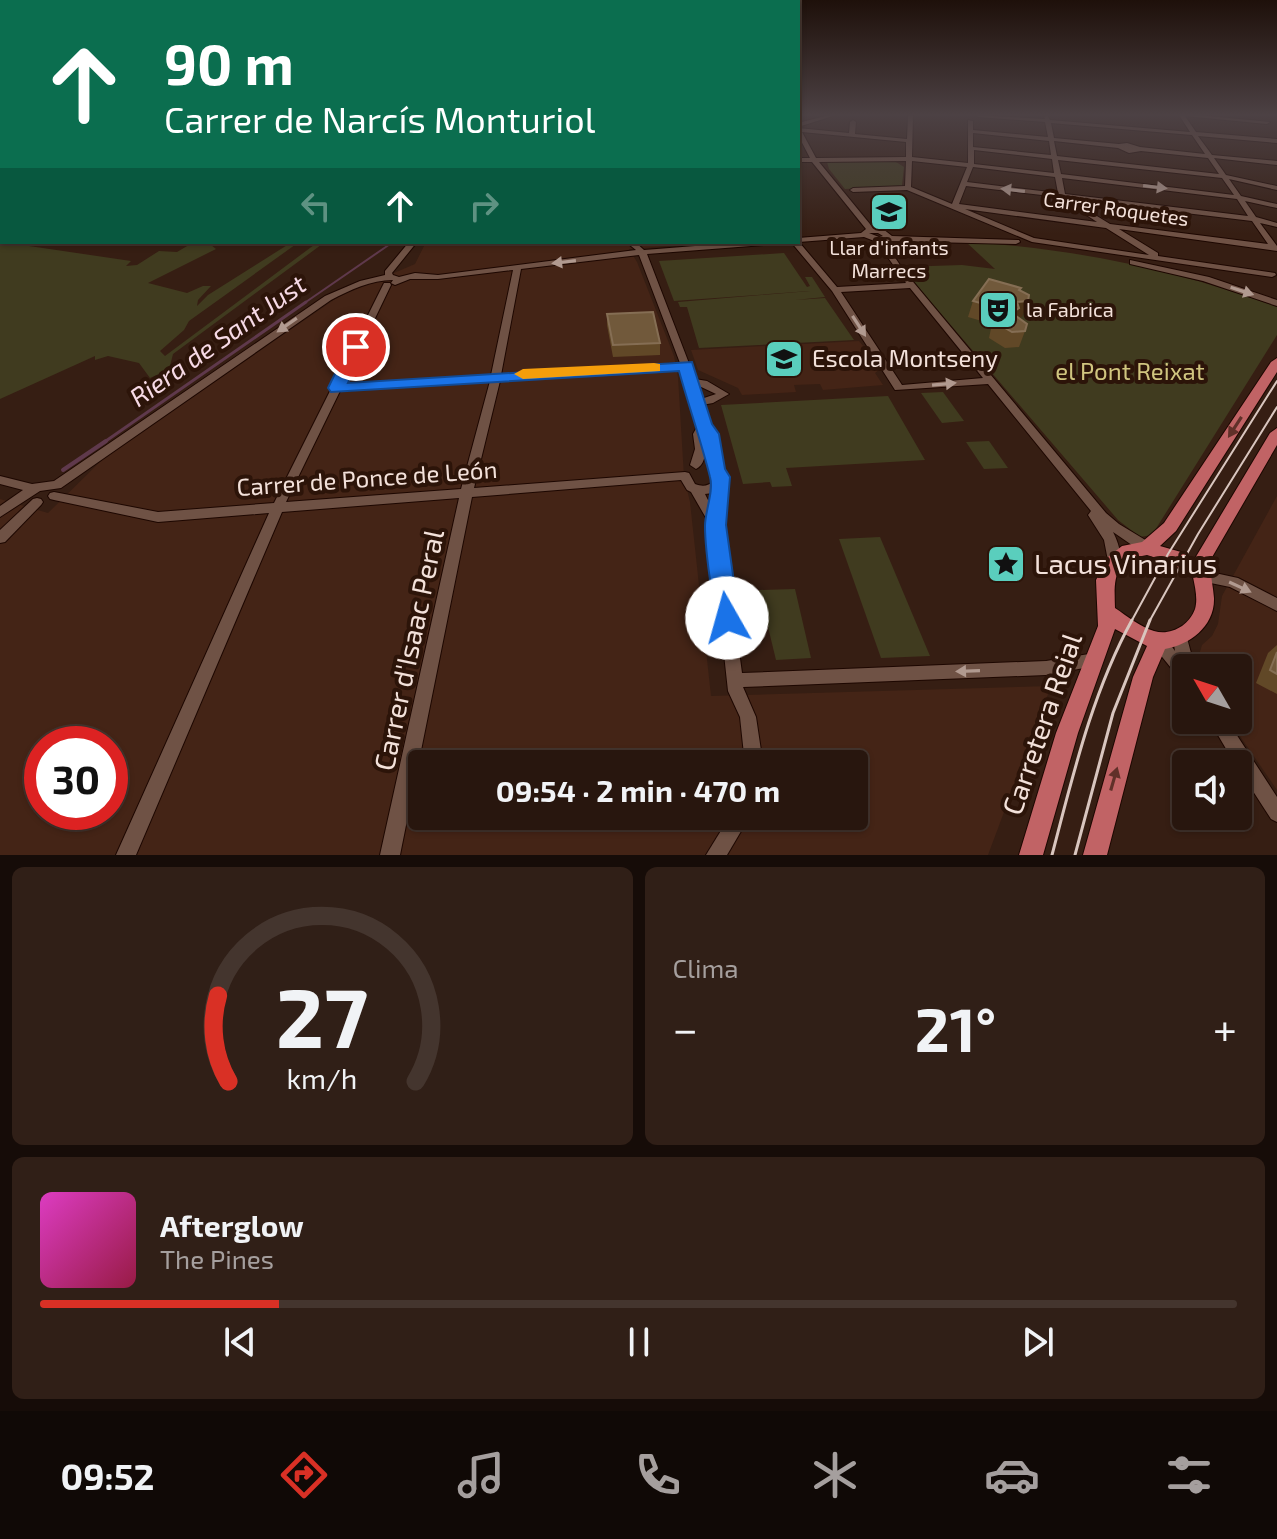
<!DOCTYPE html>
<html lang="es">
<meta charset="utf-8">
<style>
:root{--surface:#28160e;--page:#301f17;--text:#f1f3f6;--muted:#a59f9e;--line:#44352e;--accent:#d93025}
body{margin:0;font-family:"Exo 2",sans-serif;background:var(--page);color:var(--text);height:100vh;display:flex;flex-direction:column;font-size:30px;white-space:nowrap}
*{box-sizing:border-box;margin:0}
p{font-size:26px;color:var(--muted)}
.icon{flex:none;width:44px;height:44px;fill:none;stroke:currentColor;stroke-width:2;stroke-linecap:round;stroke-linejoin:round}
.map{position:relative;height:855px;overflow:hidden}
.panel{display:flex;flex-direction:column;gap:12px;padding:12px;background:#160c08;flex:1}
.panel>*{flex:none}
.banner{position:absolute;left:0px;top:0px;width:800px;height:244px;box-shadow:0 2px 6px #0004,0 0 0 2px var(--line);background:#0b6e4f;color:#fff;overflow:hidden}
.needle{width:52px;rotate:309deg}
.tools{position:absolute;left:1172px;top:654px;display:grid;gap:16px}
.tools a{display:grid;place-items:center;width:80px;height:80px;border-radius:8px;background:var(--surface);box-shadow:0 2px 6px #0004,0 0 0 2px var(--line);font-size:40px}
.speed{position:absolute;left:24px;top:726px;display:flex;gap:16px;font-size:40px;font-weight:700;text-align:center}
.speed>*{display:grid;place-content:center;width:104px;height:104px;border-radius:50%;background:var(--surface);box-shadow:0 2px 6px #0004,0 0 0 2px var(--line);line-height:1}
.speed .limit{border:12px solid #d22;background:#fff;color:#111}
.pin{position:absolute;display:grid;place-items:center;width:68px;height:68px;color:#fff;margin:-34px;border:4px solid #fff;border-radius:50%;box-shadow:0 2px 8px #0007}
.me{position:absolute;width:88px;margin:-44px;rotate:353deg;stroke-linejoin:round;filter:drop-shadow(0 0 6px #0008)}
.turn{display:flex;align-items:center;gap:28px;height:168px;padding:0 32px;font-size:36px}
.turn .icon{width:104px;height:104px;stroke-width:2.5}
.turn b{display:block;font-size:56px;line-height:68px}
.lanes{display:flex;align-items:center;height:76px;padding:0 32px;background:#0003;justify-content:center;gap:40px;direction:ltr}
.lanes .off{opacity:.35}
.big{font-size:60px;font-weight:700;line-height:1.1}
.panel .widget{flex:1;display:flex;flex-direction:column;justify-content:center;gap:12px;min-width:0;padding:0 28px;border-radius:12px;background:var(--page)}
.panel .dial{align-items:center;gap:0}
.dial svg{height:208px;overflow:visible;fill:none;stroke:var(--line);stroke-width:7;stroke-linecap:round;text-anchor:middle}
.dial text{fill:var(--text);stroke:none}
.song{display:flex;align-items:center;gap:24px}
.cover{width:96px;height:96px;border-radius:12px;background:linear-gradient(135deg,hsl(310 70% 55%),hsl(340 70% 35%))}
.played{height:8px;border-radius:4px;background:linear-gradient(90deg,var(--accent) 20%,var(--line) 20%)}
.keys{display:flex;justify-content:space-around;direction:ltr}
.heat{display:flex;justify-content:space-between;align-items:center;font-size:44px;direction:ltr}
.panel .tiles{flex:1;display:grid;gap:12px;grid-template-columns:1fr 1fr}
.widget:last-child{grid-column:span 2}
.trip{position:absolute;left:408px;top:750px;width:460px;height:80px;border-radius:8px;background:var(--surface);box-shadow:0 2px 6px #0004,0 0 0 2px var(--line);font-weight:700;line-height:80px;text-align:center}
.tabs{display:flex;height:128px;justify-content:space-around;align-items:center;background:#100906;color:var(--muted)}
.tabs .icon{width:56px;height:56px}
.tabs .active{color:var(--accent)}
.tabs b{font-size:36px;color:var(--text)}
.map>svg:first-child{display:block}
</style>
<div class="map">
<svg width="1277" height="855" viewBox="0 0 1277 855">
<rect width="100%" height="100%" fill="#361e13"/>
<g fill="#442416" fill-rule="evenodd">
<path d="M426,242H721L629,249L637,262L674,356L678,377L684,477L690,502L711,696L1051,686L988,855H0V499L48,513L104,458L338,297L415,264ZM42,744H110V812H42ZM422,764H854V816H422Z"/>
<polygon points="859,341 881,368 875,373 883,385 823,390 820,384 794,385 796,392 742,395 738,388 698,370 691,350"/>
<polygon points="1277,496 1277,790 1229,720 1238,720 1238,668 1198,668 1196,665 1202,645 1212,636 1218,624 1222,596"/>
</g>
<g fill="#403b1f">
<polygon points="827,162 896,162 904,167 902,186 845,189 829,169"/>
<polygon points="0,175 2,242 131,261 126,266 137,265 159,251 177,252 194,242 215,242 211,245 216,249 148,283 187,293 203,286 211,286 198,300 197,306 208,295 292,242 299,242 189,321 184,330 160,351 165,356 318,242 325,242 173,354 169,370 150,378 139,363 108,356 95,360 95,356 0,399"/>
<path d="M966,242C1073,248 1177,270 1277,307V335L1152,535L1140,537L1118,520L901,267L962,265L995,269Z"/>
<polygon points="784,253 807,287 810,286 805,277 812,277 825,297 795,300 825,298 854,340 699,348 687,307 680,307 678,302 810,291 674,301 659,261"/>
<polygon points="943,392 964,421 942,423 921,393"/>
<polygon points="888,396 925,460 786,468 792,486 772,487 770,482 743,484 721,405"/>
<polygon points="989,441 1008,468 984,469 966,442"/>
<polygon points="880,537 930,656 881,658 839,539"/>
<polygon points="795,589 811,658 776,660 759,590"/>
</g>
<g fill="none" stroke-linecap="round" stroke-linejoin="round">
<polyline stroke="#5f394c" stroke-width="2" points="303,304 393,242"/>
<polyline stroke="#5f394c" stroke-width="3" points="103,443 306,302"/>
<polyline stroke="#5f394c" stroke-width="4" points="63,470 106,441"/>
<defs>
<g id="minor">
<polygon points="829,115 836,115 798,127 798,123"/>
<path d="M908,115H913L912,157L968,163V120L973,121V130L1048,137L1045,122L978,117L976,115L1045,119L1044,117L1047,115L1050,120L1190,132L1179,115H1198L1270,122L1267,124L1185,116L1196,132L1277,139V143L1198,136L1212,155L1277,161V165L1214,158L1226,175L1277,186V190L1229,179L1241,196L1277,204V208L1245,201L1256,217L1277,223V227L1260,223L1277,246V251L1119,229L1158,253V256L1275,273L1276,275L1272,277L1032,242L907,190L853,192L850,190L853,188L905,186L906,161L819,162L874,229H883L892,236L1019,240L1020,242L1016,244L884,241L904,271L1106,513L1119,524L1152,544L1154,548L1152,552L1147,553L1142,552L1113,532C1118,541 1123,557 1119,566L1114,567L1109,566L1104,540L1088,515L1091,511L988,384L895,390L832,291L791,242H798V238L861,233L866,229L812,162H798V158H810L798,135V128L849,133L850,122L853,120L856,122L855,134L907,139ZM1051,123L1192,135L1205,154L1140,147L1127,143L1119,144L1054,138ZM802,132L906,142V157L816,158ZM973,133L1049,141L1051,155L973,147ZM1054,141L1118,148L1129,153L1141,151L1208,158L1219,174L1057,156ZM974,150L1052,159L1054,173L974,164ZM1058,160L1222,178L1234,195L1061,174ZM912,161L967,167L952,204L911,187ZM973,167L1055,177L1058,193L967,182ZM1062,178L1237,199L1248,216L1065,194ZM966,186L1059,197L1097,222L959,204ZM1069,199L1252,221L1268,244L1110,224ZM965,209L1106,228L1149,255L1034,238ZM869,233H878L883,236L879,237ZM864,237L877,242L906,283L837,287L799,242ZM910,288L983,378L902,385L841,292Z"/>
<path d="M409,242H417L392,273L393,275L399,277L415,273L438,275L636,250L626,242H635L644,250L746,242H780L776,244L647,254L695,379L707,381L729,394L713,403L702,405L708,424L716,434L726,481L722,525L742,673L1046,661L1095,653L1100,655L1103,660L1100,665L1046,675L743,687L756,717L763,764H745L740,717L728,691L710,525L691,492L687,490L681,480L472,497L400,855H380L459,498L282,512L136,855H116L269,513L158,522L54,500L50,499L48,496L50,493L54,492L158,512L274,503L384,283H390L391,285L343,385L491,375L513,270L438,279H410L395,285L391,283L393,280C371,280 350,290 331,300L61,488L40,491L0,517V506L23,490L0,484V476L32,484L54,481L325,296L360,281L385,275V271ZM639,255L680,363L501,375L521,269ZM682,369L698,425L693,434L695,449L690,465L696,469C707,464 706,447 705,436L714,481C708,486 703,487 695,484L689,473L685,472L474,488L500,381ZM490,381L461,489L286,502L340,391ZM697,385L716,394L701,399ZM713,493L711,506L705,494Z"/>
<polygon points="1130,260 1209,277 1277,300 1277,306 1203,281 1130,264"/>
<polygon points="37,498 41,499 43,502 41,505 5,542 0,543 0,530 33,499"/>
<polygon points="1201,570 1238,578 1277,598 1277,611 1230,587 1196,580 1194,576 1196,572"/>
<path d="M1180,631L1185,633L1187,638L1195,668H1186V681L1180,679L1150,642L1153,637C1163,633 1169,643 1175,651L1173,638L1175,633Z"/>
<polygon points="1209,720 1227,720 1277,797 1277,822 1271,819 1238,768 1238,764 1235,764"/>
<polygon points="730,816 750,816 727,855 706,855"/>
</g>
<path id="major" d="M1277,358V372L1176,531L1160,546L1181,552L1194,560L1270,433L1277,428V445L1211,559C1209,572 1213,584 1214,598C1215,626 1190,645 1165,649L1153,677L1107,855H1083L1133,677L1147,646L1115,629L1078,733L1043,855H1019L1056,733L1098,626L1096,580L1108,557L1122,546L1142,542L1164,523L1271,362ZM1147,555L1169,562L1193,577C1195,587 1198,599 1195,609C1189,626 1170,636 1154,631C1140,627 1127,616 1115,608C1114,579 1113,560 1147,555Z"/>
</defs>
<use href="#minor" stroke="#1d0701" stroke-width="2"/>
<use href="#major" stroke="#1d0701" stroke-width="2"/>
<use href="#minor" fill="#6f5245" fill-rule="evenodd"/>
<use href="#major" fill="#c16365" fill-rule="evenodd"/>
<g stroke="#d9c6bf" stroke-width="2">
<polyline points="1131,622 1168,554 1277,381"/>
<polyline points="1149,622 1198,534 1277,407"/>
</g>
<g stroke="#d9c6bf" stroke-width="3">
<path d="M1052,855C1073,775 1092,693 1132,620"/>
<polyline points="1075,855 1113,713 1150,620"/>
</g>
</g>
<g fill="#614827">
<polygon points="247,242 269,242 265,244"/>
<polygon points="1020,290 1022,317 1018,317 1025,331 1019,347 1005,348 989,338 992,324 968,317 973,301"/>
<polygon points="607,314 660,343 660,355 613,357 607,325"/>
<polygon points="1277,645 1277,694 1256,683 1268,653"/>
</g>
<polygon fill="#493117" points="1028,301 1022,317 1015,318 1013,324 1013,312 1017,302"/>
<g fill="#71593b" stroke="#856e54" stroke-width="2">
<polygon points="989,279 1021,288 1019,290 1029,295 1028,301 1017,302 1019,308 1012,313 1027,324 1025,331 1012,332 995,322 998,308 973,301"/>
<polygon points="653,312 660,343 613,345 607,314"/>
<polygon points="1277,652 1277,674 1270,670"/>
</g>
<defs><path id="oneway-solid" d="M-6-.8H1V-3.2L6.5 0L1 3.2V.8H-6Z" transform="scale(2)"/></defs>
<g fill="#b19a90">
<use href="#oneway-solid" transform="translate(1155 187) rotate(7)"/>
<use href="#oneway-solid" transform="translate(1013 190) rotate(-173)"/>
<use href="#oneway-solid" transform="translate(564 262) rotate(173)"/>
<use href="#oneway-solid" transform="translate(1242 291) rotate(18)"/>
<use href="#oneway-solid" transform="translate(287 325) rotate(145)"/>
<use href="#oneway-solid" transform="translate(859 326) rotate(57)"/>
<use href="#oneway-solid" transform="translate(944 384) rotate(-5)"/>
<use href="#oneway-solid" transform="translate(1240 587) rotate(25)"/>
<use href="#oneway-solid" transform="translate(968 671) rotate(178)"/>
</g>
<g fill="#603029">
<use href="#oneway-solid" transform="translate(1235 427) rotate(123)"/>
<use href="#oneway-solid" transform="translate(1114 779) rotate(-74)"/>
</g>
<linearGradient id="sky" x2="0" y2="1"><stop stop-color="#1e100a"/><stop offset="0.49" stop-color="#4c4144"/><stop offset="1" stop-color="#4c4144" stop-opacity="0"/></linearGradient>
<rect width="1277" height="234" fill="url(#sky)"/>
<path fill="#1a73e8" stroke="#114b97" stroke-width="2" d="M356,342L364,347L348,383L692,362L712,424L719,434L725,469L730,477L726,525L739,618L736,625L727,628L719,625L715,618C712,588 705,556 705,526C705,511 714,491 710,477C701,441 689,407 679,371L331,392L328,388L348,347Z"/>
<polygon fill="#f59e0b" points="654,363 660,364 660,371 523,379 514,374 523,369"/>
<defs>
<symbol id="school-square" viewBox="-11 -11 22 22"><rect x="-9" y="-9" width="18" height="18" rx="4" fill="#5acebd" stroke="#2c1409"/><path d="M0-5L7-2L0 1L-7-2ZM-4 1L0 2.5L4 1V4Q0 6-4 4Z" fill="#111"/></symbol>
<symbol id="theatre-square" viewBox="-11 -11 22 22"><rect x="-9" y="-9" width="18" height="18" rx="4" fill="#5acebd" stroke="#2c1409"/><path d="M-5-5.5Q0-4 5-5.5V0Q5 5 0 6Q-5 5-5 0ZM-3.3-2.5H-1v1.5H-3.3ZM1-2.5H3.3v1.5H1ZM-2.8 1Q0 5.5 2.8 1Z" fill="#111"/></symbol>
<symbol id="sight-square" viewBox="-11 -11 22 22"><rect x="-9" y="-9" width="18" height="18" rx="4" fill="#5acebd" stroke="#2c1409"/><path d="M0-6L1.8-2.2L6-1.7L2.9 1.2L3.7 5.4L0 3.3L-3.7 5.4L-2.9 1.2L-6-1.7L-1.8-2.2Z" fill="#111"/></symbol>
</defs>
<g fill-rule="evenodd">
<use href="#school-square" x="867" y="190" width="44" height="44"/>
<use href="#theatre-square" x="976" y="288" width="44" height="44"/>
<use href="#school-square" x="762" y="337" width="44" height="44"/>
<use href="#sight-square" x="984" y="542" width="44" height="44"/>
</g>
<g text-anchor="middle" stroke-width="8" stroke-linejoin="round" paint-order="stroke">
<g font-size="20" fill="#f3e1da" stroke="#2c1409">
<text transform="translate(1116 209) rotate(8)" y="7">Carrer Roquetes</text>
</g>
<g font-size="20" fill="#f3e1da" stroke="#2c1409">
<text x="889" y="255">Llar d'infants<tspan x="889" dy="23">Marrecs</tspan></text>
<text x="1026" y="317" text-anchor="start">la Fabrica</text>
</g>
<g font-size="24" fill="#f3e1da" stroke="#2c1409" text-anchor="start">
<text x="812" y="367">Escola Montseny</text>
</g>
<g font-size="24" fill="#d0c57f" stroke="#2c1409">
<text x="1130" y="380">el Pont Reixat</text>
</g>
<g font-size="24" fill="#f3e1da" stroke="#2c1409">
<text transform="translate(367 479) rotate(-4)" y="8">Carrer de Ponce de León</text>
</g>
<g font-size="26" font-style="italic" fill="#f7dae6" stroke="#2c1409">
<text transform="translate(218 341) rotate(-35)" y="9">Riera de Sant Just</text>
</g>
<g font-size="28" fill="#f3e1da" stroke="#2c1409" text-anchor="start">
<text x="1034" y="574">Lacus Vinarius</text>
</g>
<g font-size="28" fill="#f3e1da" stroke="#2c1409">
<text transform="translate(409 650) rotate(-78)" y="10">Carrer d'Isaac Peral</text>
<text transform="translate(1042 724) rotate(-71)" y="10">Carretera Reial</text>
</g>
</g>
</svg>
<div class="tools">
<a><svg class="needle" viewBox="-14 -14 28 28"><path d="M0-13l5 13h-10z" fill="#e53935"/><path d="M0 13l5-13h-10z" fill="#a59f9e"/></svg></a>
<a><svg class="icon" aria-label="sound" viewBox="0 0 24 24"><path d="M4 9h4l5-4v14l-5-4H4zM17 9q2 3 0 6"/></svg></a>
</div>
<div class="speed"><div class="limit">30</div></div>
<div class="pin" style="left:356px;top:347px;background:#d93025"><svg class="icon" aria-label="arrive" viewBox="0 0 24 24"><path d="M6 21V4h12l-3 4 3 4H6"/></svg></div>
<svg class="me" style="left:727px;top:618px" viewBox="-20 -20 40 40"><circle r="19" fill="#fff"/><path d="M0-13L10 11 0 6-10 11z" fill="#1a73e8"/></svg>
<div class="trip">09:54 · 2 min · 470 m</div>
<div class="banner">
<div class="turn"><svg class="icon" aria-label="ahead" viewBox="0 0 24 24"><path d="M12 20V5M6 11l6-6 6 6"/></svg><div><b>90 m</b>Carrer de Narcís Monturiol</div></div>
<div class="lanes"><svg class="icon off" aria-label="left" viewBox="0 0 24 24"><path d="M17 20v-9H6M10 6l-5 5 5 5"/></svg><svg class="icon" aria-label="ahead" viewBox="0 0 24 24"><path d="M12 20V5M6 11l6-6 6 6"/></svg><svg class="icon off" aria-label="right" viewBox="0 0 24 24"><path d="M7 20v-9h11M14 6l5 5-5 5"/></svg></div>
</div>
</div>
<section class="panel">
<div class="tiles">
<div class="widget dial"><svg viewBox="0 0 100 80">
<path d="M14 69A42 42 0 1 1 86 69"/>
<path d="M14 69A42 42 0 0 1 10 36" stroke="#d93025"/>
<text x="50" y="56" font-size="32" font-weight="700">27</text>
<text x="50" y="72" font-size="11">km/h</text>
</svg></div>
<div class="widget"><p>Clima</p>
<div class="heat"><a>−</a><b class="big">21°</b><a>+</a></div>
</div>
<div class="widget">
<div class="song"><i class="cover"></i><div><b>Afterglow</b><p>The Pines</p></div></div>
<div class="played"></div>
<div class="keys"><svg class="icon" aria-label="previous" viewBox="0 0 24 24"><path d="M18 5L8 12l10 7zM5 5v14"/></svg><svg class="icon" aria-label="pause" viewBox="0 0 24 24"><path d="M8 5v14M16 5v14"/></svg><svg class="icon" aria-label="next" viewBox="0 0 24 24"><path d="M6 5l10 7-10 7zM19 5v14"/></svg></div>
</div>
</div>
</section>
<nav class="tabs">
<b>09:52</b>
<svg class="icon active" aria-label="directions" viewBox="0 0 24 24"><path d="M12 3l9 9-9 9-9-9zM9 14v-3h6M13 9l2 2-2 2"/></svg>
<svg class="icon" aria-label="music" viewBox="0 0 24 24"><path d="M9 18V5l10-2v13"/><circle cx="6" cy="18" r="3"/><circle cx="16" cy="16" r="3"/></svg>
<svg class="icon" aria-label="phone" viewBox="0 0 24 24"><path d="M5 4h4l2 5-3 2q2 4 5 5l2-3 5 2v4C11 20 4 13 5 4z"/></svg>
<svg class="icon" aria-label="climate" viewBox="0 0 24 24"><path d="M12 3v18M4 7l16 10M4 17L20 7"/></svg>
<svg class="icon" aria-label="car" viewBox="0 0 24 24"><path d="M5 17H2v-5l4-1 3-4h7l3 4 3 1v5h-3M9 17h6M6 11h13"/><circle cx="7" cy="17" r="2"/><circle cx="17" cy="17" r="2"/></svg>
<svg class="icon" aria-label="filters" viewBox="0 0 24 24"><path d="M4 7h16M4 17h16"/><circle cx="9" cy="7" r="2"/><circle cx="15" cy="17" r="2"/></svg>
</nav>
